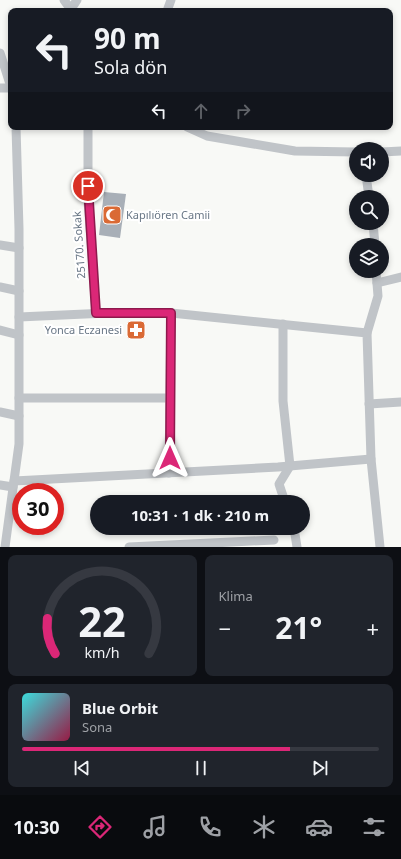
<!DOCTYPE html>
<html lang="tr">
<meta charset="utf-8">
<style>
:root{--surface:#171b24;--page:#20242c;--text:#f1f3f6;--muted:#9ea1a6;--line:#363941;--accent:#db2777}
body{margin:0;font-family:"Noto Sans",sans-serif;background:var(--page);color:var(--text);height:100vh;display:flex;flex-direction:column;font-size:15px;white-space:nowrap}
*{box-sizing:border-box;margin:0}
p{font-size:13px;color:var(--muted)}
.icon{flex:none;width:22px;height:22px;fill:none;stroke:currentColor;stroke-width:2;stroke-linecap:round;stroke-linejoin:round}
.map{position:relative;height:547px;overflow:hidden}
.side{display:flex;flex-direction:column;gap:8px;padding:8px;background:#0d0f14;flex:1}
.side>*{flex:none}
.guide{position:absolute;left:8px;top:8px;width:385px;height:122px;border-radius:8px;box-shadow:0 2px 6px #0003;background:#171b24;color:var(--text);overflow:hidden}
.tools{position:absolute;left:349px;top:142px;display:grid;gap:8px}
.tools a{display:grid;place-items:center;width:40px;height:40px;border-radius:50%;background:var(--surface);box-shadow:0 2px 6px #0003;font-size:20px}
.speed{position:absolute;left:12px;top:483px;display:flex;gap:8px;font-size:20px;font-weight:700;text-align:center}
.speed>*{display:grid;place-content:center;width:52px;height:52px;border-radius:50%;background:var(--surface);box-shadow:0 2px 6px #0003;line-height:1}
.speed .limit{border:6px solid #d22;background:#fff;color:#111}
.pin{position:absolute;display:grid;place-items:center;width:34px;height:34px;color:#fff;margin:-17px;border:2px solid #fff;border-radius:50%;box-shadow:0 1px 4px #0007}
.me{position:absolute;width:44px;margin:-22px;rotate:0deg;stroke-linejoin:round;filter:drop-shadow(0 0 3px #0008)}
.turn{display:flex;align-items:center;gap:14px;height:84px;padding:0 20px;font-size:18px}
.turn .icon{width:52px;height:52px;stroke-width:2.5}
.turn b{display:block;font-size:28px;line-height:34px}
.lanes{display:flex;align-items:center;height:38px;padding:0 20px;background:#0003;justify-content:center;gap:20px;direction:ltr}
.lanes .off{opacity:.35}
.big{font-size:30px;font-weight:700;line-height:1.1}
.side .card{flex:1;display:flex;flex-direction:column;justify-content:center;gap:6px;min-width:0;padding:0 14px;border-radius:8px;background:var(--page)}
.side .dial{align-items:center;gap:0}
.dial svg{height:104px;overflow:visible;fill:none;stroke:var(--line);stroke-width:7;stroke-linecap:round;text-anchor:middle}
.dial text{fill:var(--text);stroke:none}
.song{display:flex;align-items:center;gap:12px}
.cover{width:48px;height:48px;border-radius:6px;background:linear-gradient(135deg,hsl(180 70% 55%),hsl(340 70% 35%))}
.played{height:4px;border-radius:2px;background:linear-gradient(90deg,var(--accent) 75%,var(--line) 75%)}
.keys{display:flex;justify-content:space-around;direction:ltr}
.heat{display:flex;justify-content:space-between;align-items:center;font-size:22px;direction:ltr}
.side .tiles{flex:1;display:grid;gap:8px;grid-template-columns:1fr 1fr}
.card:last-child{grid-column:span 2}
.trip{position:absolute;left:90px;top:495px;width:220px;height:40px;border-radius:20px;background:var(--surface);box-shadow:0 2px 6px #0003;font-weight:700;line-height:40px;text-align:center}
.tab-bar{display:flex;height:64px;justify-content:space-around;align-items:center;background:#090b0e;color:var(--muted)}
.tab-bar .icon{width:28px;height:28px}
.tab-bar .current{color:var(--accent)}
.tab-bar b{font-size:18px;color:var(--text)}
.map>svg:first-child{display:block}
</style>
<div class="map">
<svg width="401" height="547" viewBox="0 0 401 547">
<rect width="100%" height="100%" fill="#f8f9f6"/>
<polygon fill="#a8afb7" points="104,192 126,194 120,238 99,235"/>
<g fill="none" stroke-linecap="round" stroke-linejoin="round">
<g stroke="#c0c4c8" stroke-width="9">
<polyline points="64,0 72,11"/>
<polyline points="71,9 77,0"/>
<polyline points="167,11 171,0"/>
<polyline points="0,53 11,87"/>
<polyline points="0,88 11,88"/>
<polyline points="88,127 88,200 96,313"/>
<polyline points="187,127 207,136 295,151 356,152"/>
<polyline points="382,152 401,151"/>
<polyline points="366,175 369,197"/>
<polyline points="373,223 375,245"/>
<polyline points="0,245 19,248"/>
<polyline points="377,283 401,277"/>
<polyline points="0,287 19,291"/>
<polyline points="19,317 107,313 171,313 367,333 371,459 380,547"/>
<polyline points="283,324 283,401 290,466 279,484 285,502"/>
<polyline points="0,330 19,335"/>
<polyline points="367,333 378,296 376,271"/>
<polyline points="19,398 170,398"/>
<polyline points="369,404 401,402"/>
<polyline points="0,412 19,416"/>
<polyline points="169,473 171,313"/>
<polyline points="14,481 278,467 371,459"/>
<polyline points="0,485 13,487"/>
<polyline points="294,528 297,547"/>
<polyline points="5,547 19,444 19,229 16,127"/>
<polyline points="129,547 274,540"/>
</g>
</g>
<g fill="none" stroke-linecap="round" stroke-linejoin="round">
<defs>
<polyline id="route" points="88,186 96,313 171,313 170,458"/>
</defs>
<use href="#route" stroke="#8e194d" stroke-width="10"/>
<use href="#route" stroke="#db2777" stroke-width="7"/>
</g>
<defs>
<symbol id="mosque-square" viewBox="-11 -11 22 22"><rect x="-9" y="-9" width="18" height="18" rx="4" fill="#da6a35" stroke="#fff"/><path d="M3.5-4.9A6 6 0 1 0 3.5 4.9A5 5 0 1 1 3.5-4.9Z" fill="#fff"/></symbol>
<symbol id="pharmacy-square" viewBox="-11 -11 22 22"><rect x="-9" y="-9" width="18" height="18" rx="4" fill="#da6a35" stroke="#fff"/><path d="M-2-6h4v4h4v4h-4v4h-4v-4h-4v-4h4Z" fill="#fff"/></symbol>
</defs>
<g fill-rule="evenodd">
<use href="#mosque-square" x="101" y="204" width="22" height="22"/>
<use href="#pharmacy-square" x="125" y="319" width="22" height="22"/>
</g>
<g text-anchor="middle" stroke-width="4" stroke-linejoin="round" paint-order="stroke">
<g font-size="11" fill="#697786" stroke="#fff" text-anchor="start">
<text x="126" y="219">Kapılıören Camii</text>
<text x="122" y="334" text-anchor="end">Yonca Eczanesi</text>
</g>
<g font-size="11" fill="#697786" stroke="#fff">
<text transform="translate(79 245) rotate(-94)" y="4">25170. Sokak</text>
</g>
</g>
</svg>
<div class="tools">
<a><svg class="icon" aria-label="sound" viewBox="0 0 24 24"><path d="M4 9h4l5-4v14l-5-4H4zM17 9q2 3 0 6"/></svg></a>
<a><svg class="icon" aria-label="search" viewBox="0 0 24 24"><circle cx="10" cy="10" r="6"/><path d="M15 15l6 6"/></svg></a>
<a><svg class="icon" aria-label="layers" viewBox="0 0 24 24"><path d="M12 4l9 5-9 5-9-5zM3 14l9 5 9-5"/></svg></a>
</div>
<div class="speed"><div class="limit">30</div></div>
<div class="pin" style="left:88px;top:186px;background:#d93025"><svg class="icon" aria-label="arrive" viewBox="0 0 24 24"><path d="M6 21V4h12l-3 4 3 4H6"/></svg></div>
<svg class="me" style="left:170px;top:458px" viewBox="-20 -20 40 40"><path d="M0-17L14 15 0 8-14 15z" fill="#db2777" stroke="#fff" stroke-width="4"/></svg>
<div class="trip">10:31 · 1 dk · 210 m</div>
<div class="guide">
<div class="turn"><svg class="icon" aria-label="left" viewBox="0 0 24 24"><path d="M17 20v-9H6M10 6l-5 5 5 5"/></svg><div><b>90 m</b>Sola dön</div></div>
<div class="lanes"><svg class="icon" aria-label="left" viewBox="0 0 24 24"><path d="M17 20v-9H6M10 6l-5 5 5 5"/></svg><svg class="icon off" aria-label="ahead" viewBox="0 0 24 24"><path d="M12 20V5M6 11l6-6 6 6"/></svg><svg class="icon off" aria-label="right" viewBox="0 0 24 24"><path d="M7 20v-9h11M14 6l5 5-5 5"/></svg></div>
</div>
</div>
<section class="side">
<div class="tiles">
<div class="card dial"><svg viewBox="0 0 100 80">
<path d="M14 69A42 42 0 1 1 86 69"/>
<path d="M14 69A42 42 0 0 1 8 42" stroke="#db2777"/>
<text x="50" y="56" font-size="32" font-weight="700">22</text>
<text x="50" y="72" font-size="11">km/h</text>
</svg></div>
<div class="card"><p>Klima</p>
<div class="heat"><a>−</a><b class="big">21°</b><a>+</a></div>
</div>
<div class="card">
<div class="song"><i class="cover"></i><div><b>Blue Orbit</b><p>Sona</p></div></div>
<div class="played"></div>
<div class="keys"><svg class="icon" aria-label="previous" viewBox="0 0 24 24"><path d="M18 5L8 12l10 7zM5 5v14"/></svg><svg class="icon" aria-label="pause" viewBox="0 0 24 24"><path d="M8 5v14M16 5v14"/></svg><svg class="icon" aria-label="next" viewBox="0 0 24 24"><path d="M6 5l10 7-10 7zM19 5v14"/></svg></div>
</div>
</div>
</section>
<nav class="tab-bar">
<b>10:30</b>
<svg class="icon current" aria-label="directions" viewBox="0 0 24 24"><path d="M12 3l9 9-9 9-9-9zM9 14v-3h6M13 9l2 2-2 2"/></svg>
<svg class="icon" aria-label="music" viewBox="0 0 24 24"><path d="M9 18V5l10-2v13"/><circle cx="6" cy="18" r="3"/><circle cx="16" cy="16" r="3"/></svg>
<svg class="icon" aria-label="phone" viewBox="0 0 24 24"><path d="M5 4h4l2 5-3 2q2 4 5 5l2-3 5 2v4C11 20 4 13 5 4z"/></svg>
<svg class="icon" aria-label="climate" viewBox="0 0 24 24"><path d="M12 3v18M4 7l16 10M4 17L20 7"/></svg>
<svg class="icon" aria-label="car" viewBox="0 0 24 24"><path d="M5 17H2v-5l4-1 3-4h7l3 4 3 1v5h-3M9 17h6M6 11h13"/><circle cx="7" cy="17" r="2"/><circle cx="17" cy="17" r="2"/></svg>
<svg class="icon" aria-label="filters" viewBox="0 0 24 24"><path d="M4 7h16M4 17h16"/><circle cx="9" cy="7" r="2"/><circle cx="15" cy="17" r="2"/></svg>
</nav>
